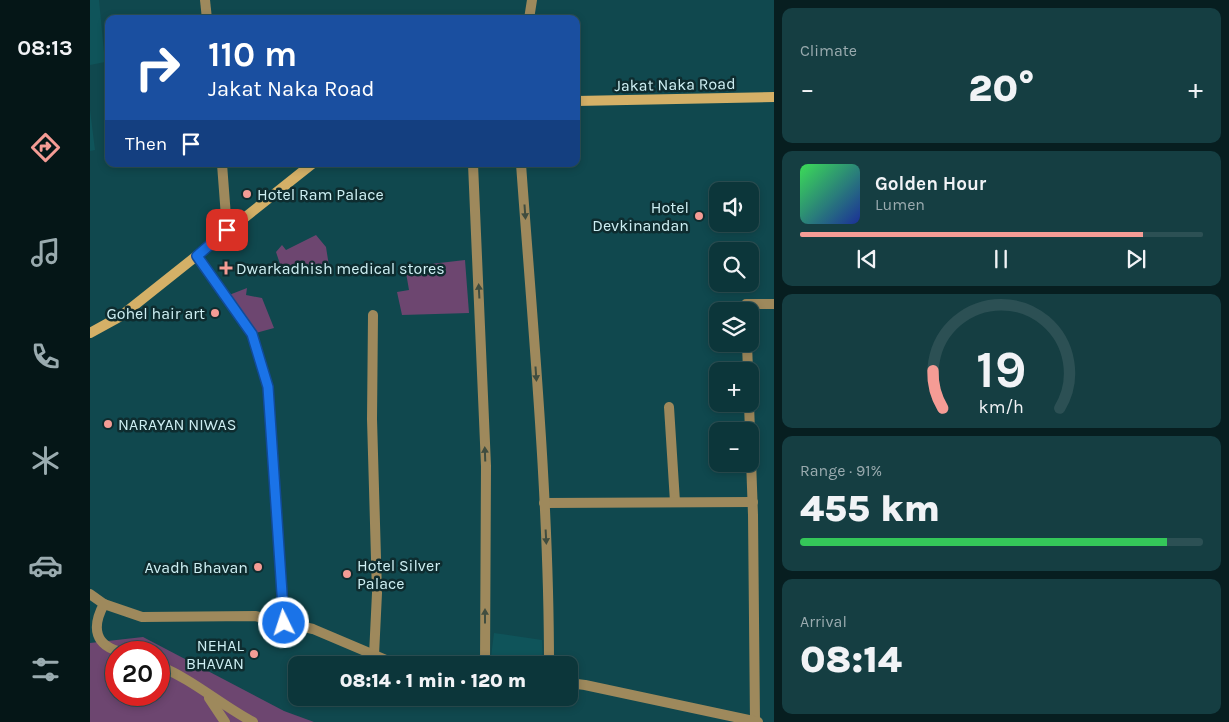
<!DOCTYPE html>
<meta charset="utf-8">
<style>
:root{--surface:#0c363a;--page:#153e42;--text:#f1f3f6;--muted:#9aabaf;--line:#2c5054;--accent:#f59c95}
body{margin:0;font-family:Karla,sans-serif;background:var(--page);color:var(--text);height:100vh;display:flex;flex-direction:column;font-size:19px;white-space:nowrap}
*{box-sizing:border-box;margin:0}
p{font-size:16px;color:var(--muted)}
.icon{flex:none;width:28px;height:28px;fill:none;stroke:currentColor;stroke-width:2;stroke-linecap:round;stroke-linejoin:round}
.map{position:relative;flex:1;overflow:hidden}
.details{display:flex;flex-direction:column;gap:8px;padding:8px;background:#071e20;width:455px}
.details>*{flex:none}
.top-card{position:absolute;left:15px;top:15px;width:475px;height:152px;border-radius:10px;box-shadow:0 2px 8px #0003,0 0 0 1px var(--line);background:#1a4fa0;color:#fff;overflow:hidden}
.tools{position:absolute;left:619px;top:182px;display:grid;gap:10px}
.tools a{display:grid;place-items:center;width:50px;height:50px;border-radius:10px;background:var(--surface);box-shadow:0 2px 8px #0003,0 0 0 1px var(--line);font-size:25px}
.speed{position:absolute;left:15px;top:641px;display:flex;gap:10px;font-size:25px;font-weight:700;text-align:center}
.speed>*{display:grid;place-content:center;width:65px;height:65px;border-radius:50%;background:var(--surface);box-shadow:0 2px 8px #0003,0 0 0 1px var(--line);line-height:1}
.speed .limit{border:8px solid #d22;background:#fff;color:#111}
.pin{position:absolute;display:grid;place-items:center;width:42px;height:42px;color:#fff;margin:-21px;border-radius:10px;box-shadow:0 2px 8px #0006}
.me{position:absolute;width:55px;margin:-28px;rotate:356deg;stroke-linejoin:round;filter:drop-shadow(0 0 4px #0008)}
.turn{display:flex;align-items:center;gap:18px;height:105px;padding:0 20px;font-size:22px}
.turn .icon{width:65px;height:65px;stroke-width:2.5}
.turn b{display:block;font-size:35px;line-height:42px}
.then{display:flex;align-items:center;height:48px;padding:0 20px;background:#0003;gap:10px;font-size:19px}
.big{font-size:38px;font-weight:800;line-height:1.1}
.details .widget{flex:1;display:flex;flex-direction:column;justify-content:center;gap:8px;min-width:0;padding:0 18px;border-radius:10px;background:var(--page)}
.details .dial{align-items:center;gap:0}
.dial svg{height:130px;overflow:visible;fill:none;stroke:var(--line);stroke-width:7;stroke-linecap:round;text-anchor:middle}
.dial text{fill:var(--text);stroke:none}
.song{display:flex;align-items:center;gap:15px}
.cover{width:60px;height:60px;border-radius:8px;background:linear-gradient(135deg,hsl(130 70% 55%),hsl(230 70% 35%))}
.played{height:5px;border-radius:2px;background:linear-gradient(90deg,var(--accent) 85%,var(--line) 85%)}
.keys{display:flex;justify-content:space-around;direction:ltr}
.heat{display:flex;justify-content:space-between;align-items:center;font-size:28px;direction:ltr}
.charge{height:8px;border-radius:4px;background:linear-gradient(90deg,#34c759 91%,var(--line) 0)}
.trip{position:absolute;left:198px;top:656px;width:290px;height:50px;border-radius:10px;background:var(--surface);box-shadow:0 2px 8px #0003,0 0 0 1px var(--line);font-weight:800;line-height:50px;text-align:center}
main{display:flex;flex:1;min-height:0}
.tabs{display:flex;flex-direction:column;width:90px;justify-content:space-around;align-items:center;background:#051617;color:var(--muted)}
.tabs .icon{width:35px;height:35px}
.tabs .on{color:var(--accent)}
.tabs b{font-size:22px;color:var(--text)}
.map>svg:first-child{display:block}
</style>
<main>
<nav class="tabs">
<b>08:13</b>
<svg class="icon on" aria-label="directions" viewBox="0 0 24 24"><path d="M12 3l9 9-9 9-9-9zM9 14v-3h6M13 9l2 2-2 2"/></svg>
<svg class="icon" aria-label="music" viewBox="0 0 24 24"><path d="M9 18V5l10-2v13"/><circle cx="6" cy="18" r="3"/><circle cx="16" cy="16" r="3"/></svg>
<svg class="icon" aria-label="phone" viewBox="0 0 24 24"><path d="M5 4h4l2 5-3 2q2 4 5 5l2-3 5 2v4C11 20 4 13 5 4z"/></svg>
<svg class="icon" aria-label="climate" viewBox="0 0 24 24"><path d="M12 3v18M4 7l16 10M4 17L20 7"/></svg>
<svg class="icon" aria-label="car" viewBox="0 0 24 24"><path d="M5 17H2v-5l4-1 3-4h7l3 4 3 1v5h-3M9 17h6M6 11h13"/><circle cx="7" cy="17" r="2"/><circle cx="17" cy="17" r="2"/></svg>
<svg class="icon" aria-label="filters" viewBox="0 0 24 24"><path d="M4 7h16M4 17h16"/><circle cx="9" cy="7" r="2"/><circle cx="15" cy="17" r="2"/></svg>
</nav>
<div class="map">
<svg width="684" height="722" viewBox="0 0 684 722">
<rect width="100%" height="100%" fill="#10484e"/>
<g fill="#0f545a">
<polygon points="0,0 9,0 15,62 0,65"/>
<polygon points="0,110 5,150 0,151"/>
<polygon points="404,633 452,640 453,665 400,665"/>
</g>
<g fill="#6d4670" fill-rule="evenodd">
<polygon points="226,235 236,247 239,266 194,276 186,252 192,245 196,250"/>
<polygon points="375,260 379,313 312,315 307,292 319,290 315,267"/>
<polygon points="157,288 156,295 172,298 184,328 162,334 139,295"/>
<path d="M53,637L194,711L224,722H0V643ZM26,652H69V695H26Z"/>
</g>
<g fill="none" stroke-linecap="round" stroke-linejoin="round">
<g stroke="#9e895c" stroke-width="10">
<polyline points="107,256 162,334 178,387 194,623"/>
<polyline points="283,315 282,419 287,593 284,655"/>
<path d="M14,604C1,628 5,646 32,652"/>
<path d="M69,666C102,679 131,705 163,722"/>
<polyline points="119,698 135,722"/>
</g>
<g stroke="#9e895c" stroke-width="10">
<polyline points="115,0 117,19"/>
<polyline points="132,164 137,230"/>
<polyline points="656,311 656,304 684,304"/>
<polyline points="657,344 658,371"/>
<polyline points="659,404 663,515 665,722"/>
<polyline points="579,407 585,502"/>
<polyline points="454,503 663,502"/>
</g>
<g stroke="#9e895c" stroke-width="10">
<polyline points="439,19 442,0"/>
<polyline points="383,164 396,466 395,665"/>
<path d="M431,164C443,330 459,498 459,665"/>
<polyline points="0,594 14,604 52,617 165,616 223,629 308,665"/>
<polyline points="479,683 495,685 668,722"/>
</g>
<g stroke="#d4b067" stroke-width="10">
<polyline points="486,101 684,97"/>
<polyline points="0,333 31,316 222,164"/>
</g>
</g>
<defs><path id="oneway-solid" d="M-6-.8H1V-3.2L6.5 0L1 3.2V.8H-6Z" transform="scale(1.25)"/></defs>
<g fill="#404d3f">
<use href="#oneway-solid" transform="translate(435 212) rotate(86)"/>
<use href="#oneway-solid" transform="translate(389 291) rotate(-93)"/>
<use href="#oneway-solid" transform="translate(446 374) rotate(86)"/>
<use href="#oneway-solid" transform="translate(395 454) rotate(-92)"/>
<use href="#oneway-solid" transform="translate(456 537) rotate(87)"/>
<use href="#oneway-solid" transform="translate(395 616) rotate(-90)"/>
</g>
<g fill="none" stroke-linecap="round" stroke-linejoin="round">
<defs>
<polyline id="route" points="137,230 107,256 162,334 178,387 194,623"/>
</defs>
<use href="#route" stroke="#114b97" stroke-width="12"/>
<use href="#route" stroke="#1a73e8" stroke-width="9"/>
</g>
<g fill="#f59c95" stroke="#0e2c2f" stroke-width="2">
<circle cx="157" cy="194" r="5"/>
<circle cx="609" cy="216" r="5"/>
<path d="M133.5 260.5h5v5h5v5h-5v5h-5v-5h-5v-5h5z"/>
<circle cx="125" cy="313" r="5"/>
<circle cx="18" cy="424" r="5"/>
<circle cx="168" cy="567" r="5"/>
<circle cx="257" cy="574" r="5"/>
<circle cx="164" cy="654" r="5"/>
</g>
<g text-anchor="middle" stroke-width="5" stroke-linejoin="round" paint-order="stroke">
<g font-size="16" fill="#ceeff3" stroke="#0e2c2f">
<text transform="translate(585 84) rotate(-1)" y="6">Jakat Naka Road</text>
</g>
<g font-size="16" fill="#ceeff3" stroke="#0e2c2f" text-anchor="start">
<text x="167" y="200">Hotel Ram Palace</text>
<text x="599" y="213" text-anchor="end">Hotel<tspan x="599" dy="18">Devkinandan</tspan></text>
<text x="146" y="274">Dwarkadhish medical stores</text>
<text x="115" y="319" text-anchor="end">Gohel hair art</text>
<text x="28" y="430">NARAYAN NIWAS</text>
<text x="267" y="571">Hotel Silver<tspan x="267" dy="18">Palace</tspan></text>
<text x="158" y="573" text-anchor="end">Avadh Bhavan</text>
<text x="154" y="651" text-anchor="end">NEHAL<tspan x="154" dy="18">BHAVAN</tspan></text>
</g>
</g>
</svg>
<div class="tools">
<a><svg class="icon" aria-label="sound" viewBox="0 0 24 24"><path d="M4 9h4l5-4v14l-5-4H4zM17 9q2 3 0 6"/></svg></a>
<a><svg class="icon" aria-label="search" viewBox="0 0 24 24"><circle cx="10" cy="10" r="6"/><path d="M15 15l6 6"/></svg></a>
<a><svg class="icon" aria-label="layers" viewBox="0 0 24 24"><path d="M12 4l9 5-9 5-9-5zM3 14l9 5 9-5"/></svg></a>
<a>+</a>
<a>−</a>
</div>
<div class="speed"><div class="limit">20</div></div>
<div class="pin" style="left:137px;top:230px;background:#d93025"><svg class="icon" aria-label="arrive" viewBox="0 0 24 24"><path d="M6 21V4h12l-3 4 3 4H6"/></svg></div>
<svg class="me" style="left:194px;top:623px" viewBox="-20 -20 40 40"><circle r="17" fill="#1a73e8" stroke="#fff" stroke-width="3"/><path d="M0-11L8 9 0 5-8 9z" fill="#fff"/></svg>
<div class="trip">08:14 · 1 min · 120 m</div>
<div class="top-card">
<div class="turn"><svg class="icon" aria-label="right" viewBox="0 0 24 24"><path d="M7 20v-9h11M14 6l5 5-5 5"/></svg><div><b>110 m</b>Jakat Naka Road</div></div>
<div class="then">Then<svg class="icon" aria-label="arrive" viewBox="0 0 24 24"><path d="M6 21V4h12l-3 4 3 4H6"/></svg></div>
</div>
</div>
<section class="details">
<div class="widget"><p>Climate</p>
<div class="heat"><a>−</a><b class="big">20°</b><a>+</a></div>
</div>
<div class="widget">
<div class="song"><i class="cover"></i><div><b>Golden Hour</b><p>Lumen</p></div></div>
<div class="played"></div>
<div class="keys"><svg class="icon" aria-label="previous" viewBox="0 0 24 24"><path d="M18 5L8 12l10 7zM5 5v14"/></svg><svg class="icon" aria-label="pause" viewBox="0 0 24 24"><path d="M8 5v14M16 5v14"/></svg><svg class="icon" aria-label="next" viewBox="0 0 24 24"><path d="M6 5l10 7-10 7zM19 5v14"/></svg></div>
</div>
<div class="widget dial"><svg viewBox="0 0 100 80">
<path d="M14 69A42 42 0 1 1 86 69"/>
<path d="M14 69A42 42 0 0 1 8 46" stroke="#f59c95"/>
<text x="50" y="56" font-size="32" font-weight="700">19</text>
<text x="50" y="72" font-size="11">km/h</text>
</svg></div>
<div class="widget"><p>Range · 91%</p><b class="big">455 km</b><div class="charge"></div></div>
<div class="widget"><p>Arrival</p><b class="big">08:14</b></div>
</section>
</main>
